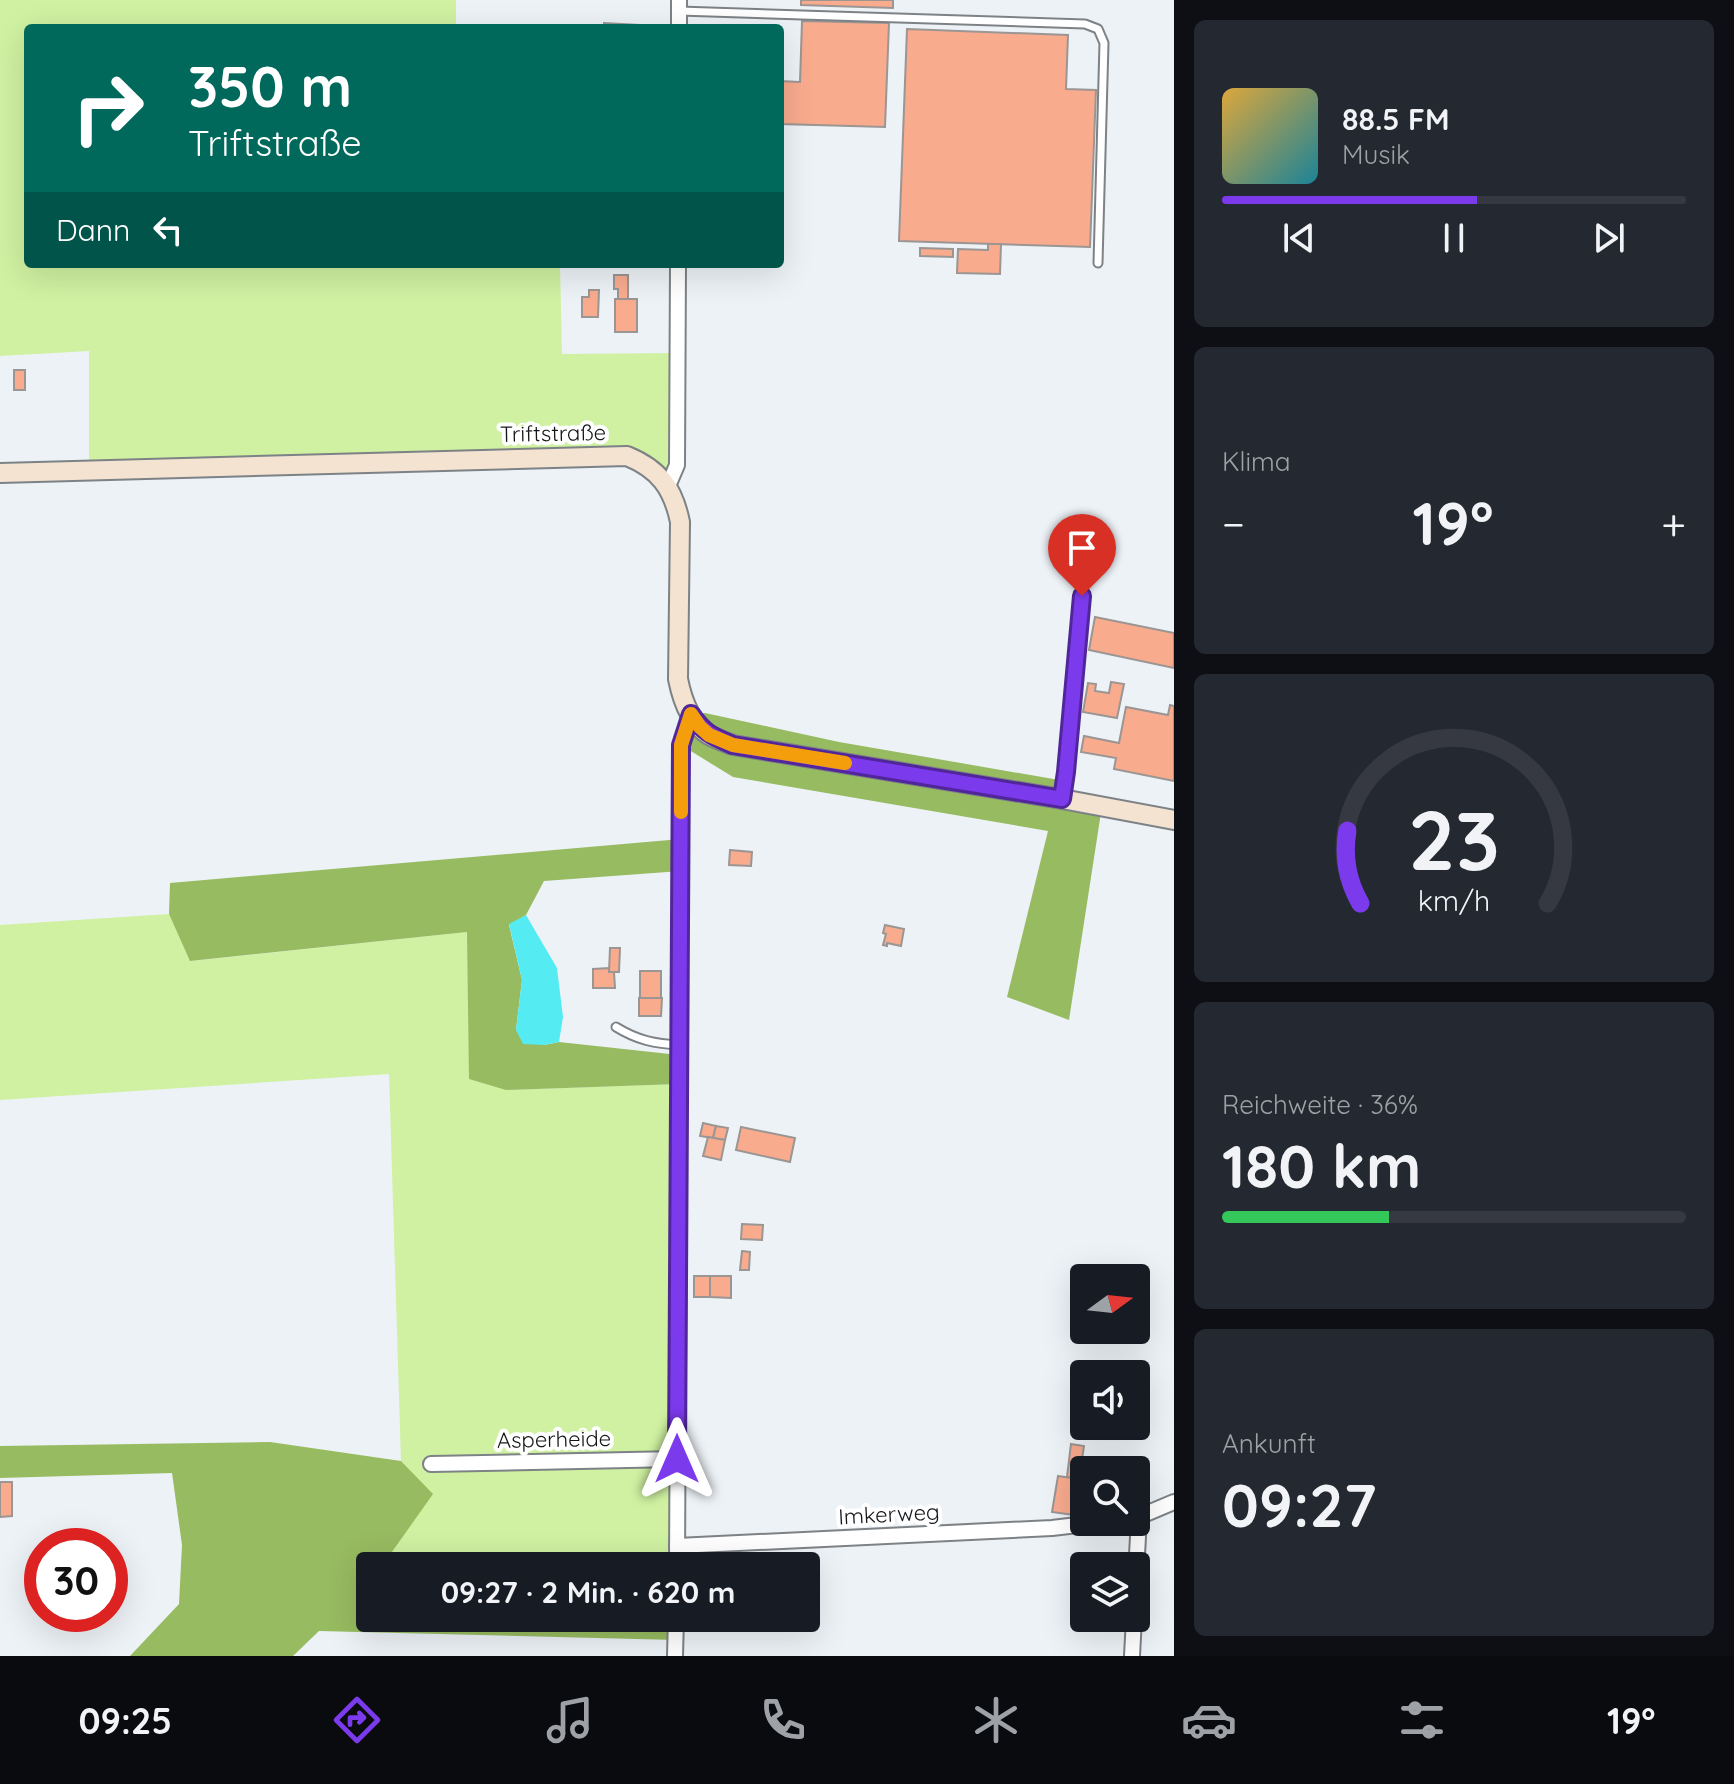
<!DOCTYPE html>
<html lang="de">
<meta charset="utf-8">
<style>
:root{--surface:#171b24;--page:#242831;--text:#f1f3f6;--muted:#9ea1a6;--line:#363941;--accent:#7c3aed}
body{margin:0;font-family:Quicksand,sans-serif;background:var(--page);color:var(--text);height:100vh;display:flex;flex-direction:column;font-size:30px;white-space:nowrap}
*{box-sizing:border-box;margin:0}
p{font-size:26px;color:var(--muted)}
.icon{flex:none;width:44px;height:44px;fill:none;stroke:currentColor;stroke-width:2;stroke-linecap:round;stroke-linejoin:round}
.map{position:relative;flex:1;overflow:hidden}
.panel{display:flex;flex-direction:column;gap:20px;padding:20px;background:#0d0f14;width:560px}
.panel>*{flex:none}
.top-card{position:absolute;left:24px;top:24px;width:760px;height:244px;border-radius:8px;box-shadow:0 8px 32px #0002;background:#00695c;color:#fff;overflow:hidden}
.needle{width:52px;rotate:75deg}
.tools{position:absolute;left:1070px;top:1264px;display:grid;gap:16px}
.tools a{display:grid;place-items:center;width:80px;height:80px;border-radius:8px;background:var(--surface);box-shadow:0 8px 32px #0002;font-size:40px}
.speed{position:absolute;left:24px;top:1528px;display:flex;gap:16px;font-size:40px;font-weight:700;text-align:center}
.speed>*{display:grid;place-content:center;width:104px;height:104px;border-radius:50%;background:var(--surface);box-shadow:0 8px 32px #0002;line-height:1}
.speed .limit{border:12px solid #d22;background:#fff;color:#111}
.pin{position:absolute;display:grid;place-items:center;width:68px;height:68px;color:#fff;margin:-82px -34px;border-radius:50% 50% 50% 0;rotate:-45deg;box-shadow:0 0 8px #0007}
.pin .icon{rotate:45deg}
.me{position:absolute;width:88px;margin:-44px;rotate:0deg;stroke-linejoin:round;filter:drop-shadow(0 0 6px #0008)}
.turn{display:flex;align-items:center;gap:28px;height:168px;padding:0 32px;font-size:36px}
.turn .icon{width:104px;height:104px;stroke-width:2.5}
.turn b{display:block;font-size:56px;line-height:68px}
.then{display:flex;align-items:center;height:76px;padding:0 32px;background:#0003;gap:16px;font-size:30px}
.big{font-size:60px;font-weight:800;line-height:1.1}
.panel .card{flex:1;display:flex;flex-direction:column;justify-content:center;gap:12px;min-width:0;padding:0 28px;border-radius:12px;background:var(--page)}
.panel .dial{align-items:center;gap:0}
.dial svg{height:208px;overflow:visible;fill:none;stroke:var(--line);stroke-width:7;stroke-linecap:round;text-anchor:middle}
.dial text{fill:var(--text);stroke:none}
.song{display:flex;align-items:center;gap:24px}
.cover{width:96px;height:96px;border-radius:12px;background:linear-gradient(135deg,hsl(40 70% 55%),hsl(190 70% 35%))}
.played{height:8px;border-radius:4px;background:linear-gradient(90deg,var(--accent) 55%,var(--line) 55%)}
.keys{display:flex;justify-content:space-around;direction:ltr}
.heat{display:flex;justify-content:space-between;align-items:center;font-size:44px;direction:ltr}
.charge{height:12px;border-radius:6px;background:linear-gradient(90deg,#34c759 36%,var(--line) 0)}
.trip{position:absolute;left:356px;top:1552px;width:464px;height:80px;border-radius:8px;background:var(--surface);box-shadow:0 8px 32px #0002;font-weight:800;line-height:80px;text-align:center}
.menu{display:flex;height:128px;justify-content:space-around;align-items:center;background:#090b0e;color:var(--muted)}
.menu .icon{width:56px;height:56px}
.menu .on{color:var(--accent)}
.menu b{font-size:36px;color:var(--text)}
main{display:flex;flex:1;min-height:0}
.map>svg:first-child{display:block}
</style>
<main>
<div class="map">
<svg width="1174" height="1656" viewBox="0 0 1174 1656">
<rect width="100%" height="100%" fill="#edf2f7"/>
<g fill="#cff1a1">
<polygon points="0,0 456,0 456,28 28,28 28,264 560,264 562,354 678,353 677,465 668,486 641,462 89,471 89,351 0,356"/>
<polygon points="169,914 191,961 467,932 506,1090 679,1084 677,1566 382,1566 432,1494 401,1461 389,1074 0,1100 0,925"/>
</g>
<g fill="#97bb60">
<polygon points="705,713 839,742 1065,781 1062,799 1102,806 1069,1020 1007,997 1048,831 733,777 681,745 691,714"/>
<polygon points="681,839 681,871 544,881 526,915 509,925 522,980 516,1030 544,1045 559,1042 679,1055 679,1084 506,1090 469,1079 467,932 190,961 169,914 170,883"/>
<polygon points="270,1442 401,1461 433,1494 382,1566 370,1566 370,1583 368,1587 370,1587 370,1618 676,1618 676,1640 319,1631 293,1656 130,1656 179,1604 182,1545 172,1473 0,1478 0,1446"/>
</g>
<polygon fill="#54ebf3" points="526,915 557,968 563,1017 559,1042 544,1045 523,1044 516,1030 522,980 509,924"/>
<g fill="#f9ab8e" stroke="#9b9593" stroke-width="2">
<polygon points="801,0 893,0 893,8 801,5"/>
<polygon points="802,21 889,23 885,127 780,124 780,81 800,82"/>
<polygon points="604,23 639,25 639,28 604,28"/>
<polygon points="907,29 1068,35 1066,89 1096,90 1090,247 899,241"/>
<polygon points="988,244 1001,244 1000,274 957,273 958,249 988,250"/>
<polygon points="920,248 953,249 953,257 920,256"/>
<polygon points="614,275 628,275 628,299 618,299 618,289 614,289"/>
<polygon points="589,290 599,290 598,317 582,317 582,297 589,297"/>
<rect x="615" y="299" width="22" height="33"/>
<rect x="14" y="370" width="11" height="20"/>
<polygon points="1095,617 1174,633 1174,668 1089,650"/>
<polygon points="1111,682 1124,684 1117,718 1083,712 1088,683 1096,684 1095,691 1109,693"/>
<polygon points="1170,705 1174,706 1174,781 1114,769 1116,758 1081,752 1084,736 1119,743 1126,707 1168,715"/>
<polygon points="730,850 752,852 751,866 729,865"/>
<polygon points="885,925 904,929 901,946 887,943 887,946 883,945 886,934 883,933"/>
<polygon points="610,948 620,948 619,972 609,972"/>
<polygon points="609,968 609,972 614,972 615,988 593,988 593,969"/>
<rect x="640" y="971" width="21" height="27"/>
<polygon points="639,998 662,998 661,1016 639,1016"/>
<polygon points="703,1123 716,1126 713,1138 700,1136"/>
<polygon points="716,1126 728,1128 725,1140 713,1138"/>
<polygon points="741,1127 795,1138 790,1162 736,1150"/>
<polygon points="708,1137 725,1140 721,1160 703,1156"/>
<polygon points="742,1224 763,1225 762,1240 741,1239"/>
<polygon points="742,1251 750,1252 749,1270 740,1270"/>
<rect x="694" y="1276" width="16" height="21"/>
<polygon points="710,1276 731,1276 731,1298 710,1297"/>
<polygon points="1071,1444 1084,1446 1079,1479 1067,1477"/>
<polygon points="1058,1476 1079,1479 1074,1515 1052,1512"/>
<polygon points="0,1482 12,1482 12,1516 0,1517"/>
</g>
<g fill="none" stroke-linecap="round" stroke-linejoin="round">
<defs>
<g id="lane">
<polyline points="679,11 1085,24 1098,29 1104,43 1098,263"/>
<path d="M616,1027C637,1040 655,1044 680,1045"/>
</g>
<g id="street">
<polyline points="679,28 679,0"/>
<polyline points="668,486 677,465 678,264"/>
<polyline points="1062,799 1066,772 1082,596"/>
<polyline points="431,1464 677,1459"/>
<polyline points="1136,1518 1174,1502"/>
<polyline points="677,1546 1052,1528 1103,1522"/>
<polyline points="677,1566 681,745 691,714"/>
<polyline points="1136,1573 1139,1518"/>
<polyline points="675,1656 676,1618"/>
<polyline points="1132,1656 1134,1618"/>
</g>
<path id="secondary" d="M0,473L627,456C659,469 673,488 680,522L678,679C682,699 691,724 709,735C716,739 725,742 733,745L1062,799L1174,820"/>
</defs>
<use href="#lane" stroke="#7d8286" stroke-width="11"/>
<use href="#street" stroke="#7d8286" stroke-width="18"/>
<use href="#secondary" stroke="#7d8286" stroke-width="22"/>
<use href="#lane" stroke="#fff" stroke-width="7"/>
<use href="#street" stroke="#fff" stroke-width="14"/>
<use href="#secondary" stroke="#f3e3d0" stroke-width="18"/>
</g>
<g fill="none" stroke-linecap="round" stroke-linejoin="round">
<defs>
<path id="route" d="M677,1459L681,745L691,714C704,733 712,736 733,745L1062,799L1066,772L1082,596"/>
</defs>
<use href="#route" stroke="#51269a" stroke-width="20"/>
<use href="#route" stroke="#7c3aed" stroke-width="14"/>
<polyline stroke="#f59e0b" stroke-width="14" points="681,812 681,745 691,714 700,727 709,735 733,745 845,763"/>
</g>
<g text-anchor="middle" stroke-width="8" stroke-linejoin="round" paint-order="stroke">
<g font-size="22" fill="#141618" stroke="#fff">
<text transform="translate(553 433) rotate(-1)" y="8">Triftstraße</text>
<text transform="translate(554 1439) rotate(-1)" y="8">Asperheide</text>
<text transform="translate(889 1514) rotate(-3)" y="8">Imkerweg</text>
</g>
</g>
</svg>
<div class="tools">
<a><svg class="needle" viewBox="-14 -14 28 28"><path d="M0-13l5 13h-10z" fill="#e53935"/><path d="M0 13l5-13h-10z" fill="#9ea1a6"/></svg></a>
<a><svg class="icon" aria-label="sound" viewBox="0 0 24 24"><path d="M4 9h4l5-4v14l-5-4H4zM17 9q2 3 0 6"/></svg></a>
<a><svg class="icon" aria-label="search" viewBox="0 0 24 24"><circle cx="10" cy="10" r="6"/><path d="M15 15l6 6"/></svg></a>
<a><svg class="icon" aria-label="layers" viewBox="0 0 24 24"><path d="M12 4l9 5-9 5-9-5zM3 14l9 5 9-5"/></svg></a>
</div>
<div class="speed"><div class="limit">30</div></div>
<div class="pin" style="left:1082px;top:596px;background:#d93025"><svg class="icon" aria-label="arrive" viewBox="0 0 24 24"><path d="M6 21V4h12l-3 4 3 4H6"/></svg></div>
<svg class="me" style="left:677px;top:1459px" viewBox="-20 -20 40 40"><path d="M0-17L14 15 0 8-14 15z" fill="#7c3aed" stroke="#fff" stroke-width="4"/></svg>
<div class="trip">09:27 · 2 Min. · 620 m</div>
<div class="top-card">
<div class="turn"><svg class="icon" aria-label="right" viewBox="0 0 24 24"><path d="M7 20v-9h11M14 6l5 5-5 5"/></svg><div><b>350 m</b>Triftstraße</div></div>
<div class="then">Dann<svg class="icon" aria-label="left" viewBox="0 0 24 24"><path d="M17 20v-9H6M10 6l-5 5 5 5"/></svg></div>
</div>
</div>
<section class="panel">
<div class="card">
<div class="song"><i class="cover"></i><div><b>88.5 FM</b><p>Musik</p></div></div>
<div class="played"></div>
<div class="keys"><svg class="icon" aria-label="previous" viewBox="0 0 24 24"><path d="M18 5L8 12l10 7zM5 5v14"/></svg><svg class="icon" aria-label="pause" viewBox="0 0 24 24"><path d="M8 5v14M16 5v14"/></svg><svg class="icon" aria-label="next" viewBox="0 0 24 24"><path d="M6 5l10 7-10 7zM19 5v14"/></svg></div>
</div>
<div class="card"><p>Klima</p>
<div class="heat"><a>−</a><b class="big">19°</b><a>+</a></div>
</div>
<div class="card dial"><svg viewBox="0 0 100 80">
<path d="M14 69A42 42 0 1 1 86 69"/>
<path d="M14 69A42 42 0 0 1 9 41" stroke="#7c3aed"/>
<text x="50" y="56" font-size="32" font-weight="700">23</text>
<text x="50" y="72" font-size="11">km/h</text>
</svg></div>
<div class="card"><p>Reichweite · 36%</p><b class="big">180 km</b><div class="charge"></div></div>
<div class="card"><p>Ankunft</p><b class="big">09:27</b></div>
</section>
</main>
<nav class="menu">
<b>09:25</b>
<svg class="icon on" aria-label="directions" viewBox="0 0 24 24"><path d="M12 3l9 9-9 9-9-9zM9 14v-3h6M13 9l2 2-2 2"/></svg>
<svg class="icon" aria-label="music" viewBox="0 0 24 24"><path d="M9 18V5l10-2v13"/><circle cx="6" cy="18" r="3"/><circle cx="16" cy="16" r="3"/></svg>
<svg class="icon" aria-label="phone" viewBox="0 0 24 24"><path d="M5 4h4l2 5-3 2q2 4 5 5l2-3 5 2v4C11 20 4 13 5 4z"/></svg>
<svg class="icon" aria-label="climate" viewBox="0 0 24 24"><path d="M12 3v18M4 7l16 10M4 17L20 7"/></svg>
<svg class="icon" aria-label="car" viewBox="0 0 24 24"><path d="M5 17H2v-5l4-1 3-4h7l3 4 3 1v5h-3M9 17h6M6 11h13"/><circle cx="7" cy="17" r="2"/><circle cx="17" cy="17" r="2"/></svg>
<svg class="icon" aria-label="filters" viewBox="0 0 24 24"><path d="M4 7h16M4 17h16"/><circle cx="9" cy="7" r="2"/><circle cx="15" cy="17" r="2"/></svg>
<b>19°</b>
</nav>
